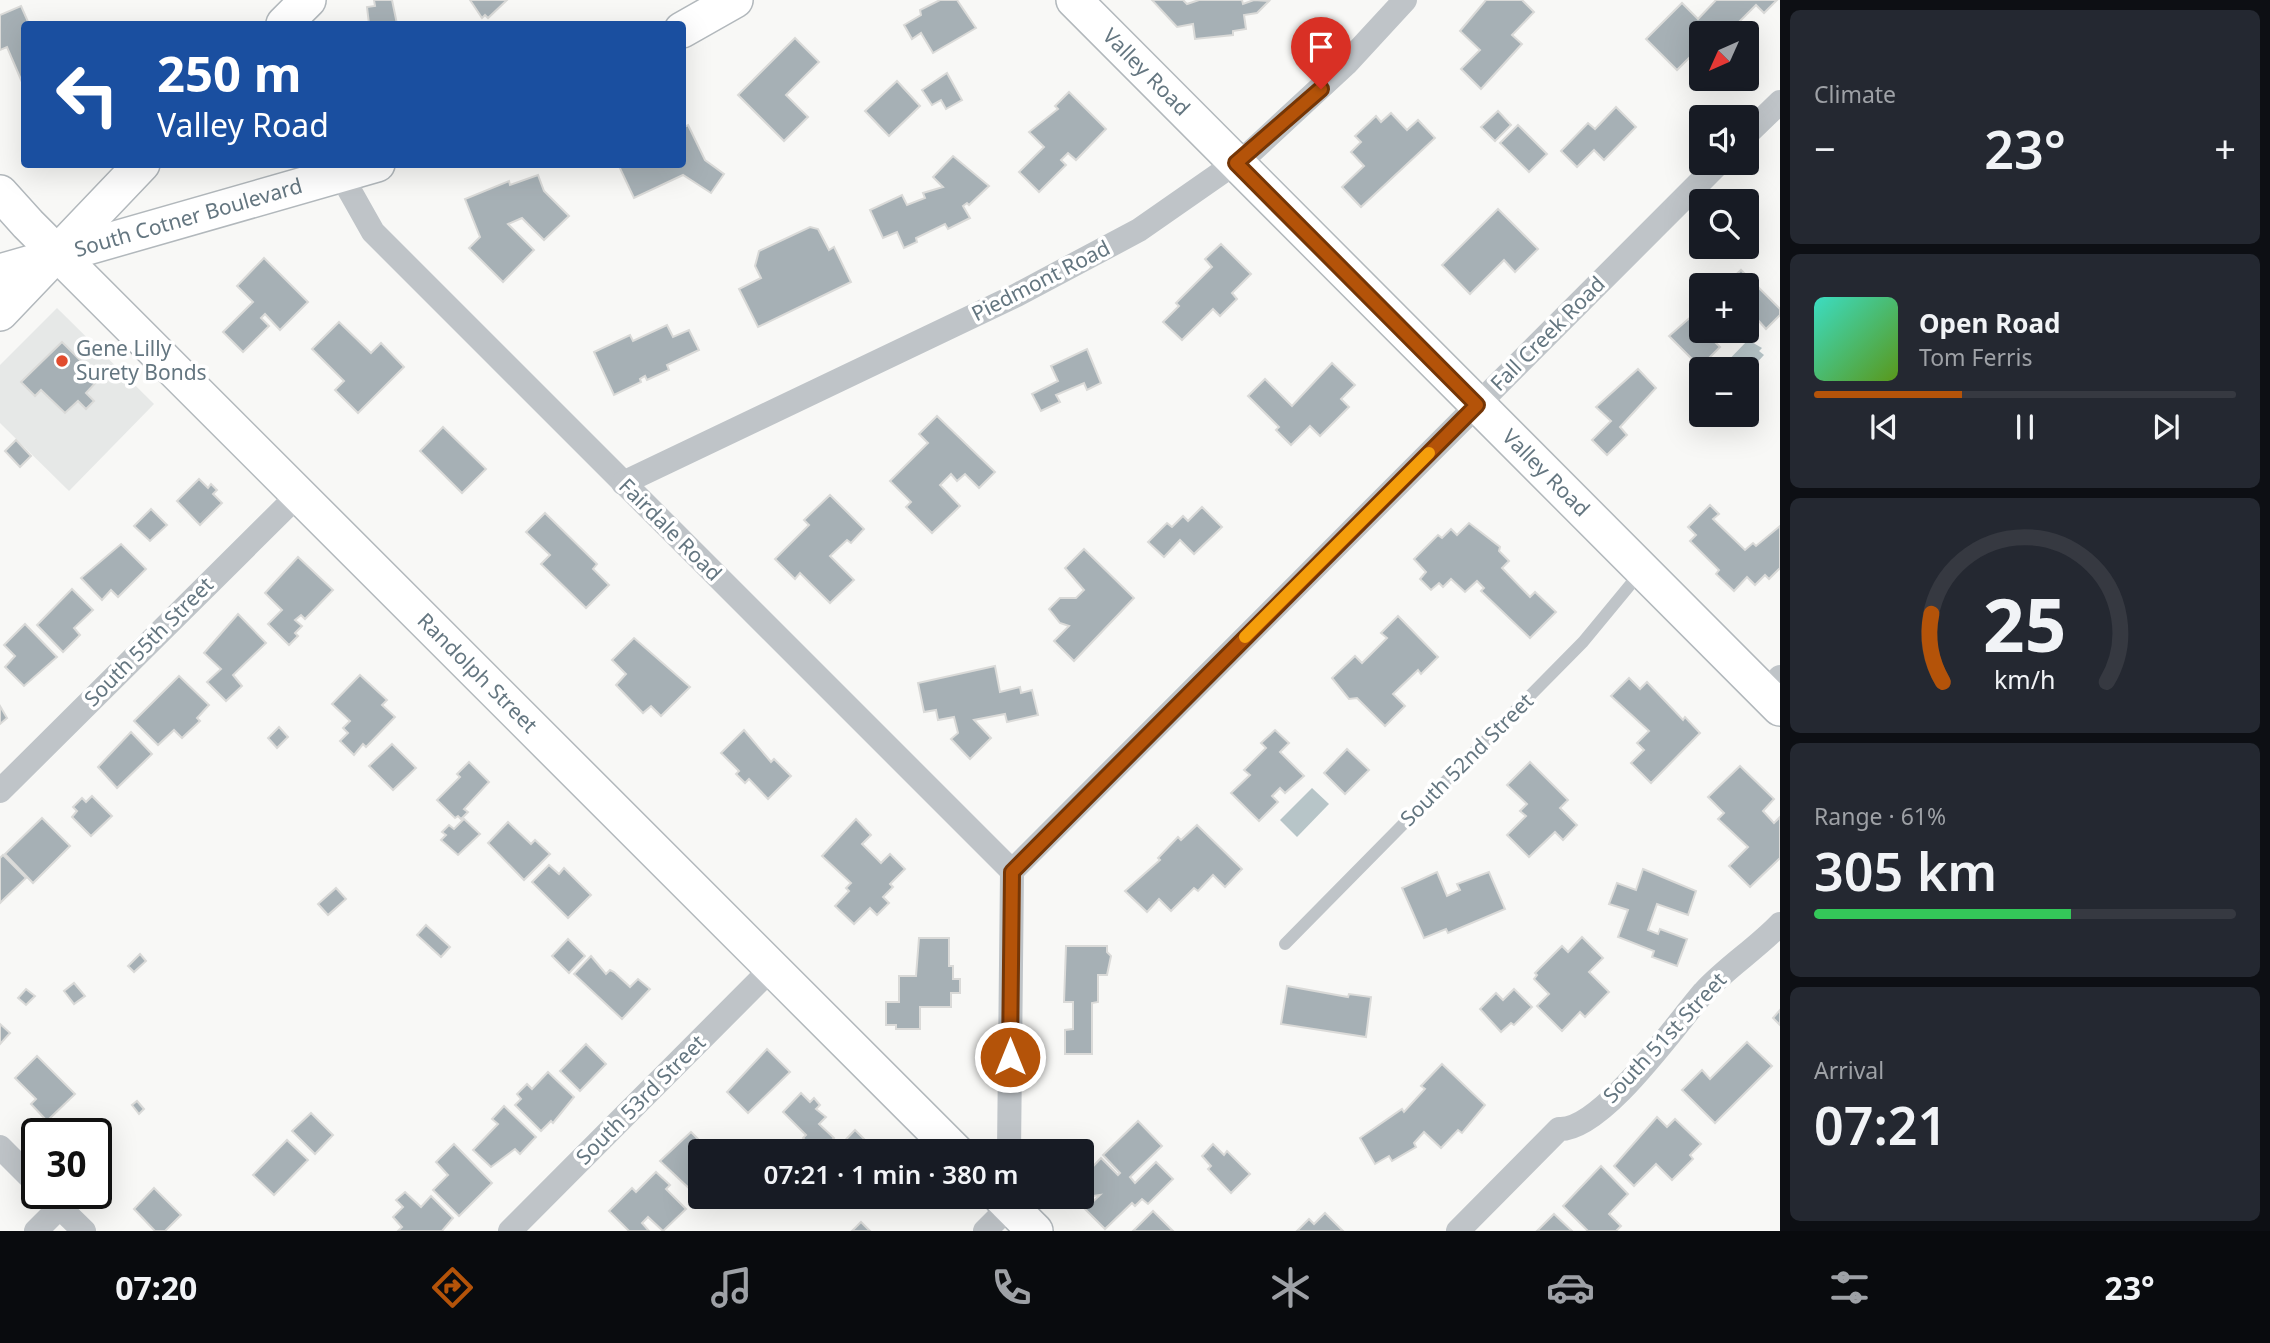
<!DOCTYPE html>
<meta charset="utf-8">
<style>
:root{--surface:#171b24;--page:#242831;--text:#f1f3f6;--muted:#9ea1a6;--line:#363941;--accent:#b45309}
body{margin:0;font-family:"Noto Sans",sans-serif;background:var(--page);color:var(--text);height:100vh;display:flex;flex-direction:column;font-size:26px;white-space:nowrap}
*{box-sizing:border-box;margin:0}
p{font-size:23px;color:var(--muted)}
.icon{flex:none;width:38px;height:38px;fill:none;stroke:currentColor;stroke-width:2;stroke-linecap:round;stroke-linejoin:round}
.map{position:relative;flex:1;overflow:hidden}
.panel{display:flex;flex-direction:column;gap:10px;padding:10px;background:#0d0f14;width:490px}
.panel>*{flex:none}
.banner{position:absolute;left:21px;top:21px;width:665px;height:147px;border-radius:7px;box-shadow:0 7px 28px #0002;background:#1a4fa0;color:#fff;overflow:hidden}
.needle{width:46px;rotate:225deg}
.fabs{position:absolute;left:1689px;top:21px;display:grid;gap:14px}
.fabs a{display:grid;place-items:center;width:70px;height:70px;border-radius:7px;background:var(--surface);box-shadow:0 7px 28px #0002;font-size:35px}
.speed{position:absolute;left:21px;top:1118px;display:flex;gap:14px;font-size:35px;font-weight:700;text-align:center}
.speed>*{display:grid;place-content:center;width:91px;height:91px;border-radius:50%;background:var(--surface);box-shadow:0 7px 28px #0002;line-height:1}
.speed .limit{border:4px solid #111;border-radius:10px;background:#fff;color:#111}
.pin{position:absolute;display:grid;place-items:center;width:60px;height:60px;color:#fff;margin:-72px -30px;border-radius:50% 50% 50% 0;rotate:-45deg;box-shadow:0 0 7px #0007}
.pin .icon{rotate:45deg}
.me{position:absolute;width:77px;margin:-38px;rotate:0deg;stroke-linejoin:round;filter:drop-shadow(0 0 5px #0008)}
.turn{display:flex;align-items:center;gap:24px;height:147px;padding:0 21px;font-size:32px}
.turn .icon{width:91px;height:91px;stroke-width:2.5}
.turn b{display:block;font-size:49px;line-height:60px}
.big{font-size:52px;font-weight:600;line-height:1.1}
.panel .card{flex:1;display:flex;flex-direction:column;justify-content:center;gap:10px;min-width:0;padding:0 24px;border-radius:10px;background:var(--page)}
.panel .dial{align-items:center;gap:0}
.dial svg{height:182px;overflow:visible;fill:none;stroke:var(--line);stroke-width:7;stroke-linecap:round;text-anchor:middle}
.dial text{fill:var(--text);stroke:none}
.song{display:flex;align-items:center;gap:21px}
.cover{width:84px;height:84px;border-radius:10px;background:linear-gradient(135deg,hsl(170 70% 55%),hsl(90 70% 35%))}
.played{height:7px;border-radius:4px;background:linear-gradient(90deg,var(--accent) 35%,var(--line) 35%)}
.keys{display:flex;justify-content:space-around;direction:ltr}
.heat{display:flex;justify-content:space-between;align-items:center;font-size:38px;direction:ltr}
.charge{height:10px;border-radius:5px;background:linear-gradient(90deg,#34c759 61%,var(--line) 0)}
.trip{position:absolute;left:688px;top:1139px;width:406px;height:70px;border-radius:7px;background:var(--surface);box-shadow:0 7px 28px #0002;font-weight:600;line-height:70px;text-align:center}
.menu{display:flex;height:112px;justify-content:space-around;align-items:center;background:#090b0e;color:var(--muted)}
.menu .icon{width:49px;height:49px}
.menu .current{color:var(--accent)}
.menu b{font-size:32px;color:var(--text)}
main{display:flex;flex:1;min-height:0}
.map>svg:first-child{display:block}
</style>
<main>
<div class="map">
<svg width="1780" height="1231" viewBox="0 0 1780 1231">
<rect width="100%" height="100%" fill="#f8f8f6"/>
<polygon fill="#e6e8e7" points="57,308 154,404 69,491 0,423 0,365"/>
<g fill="#b7c5c8">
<polygon points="1748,340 1762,348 1759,351 1764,355 1747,373 1746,369 1720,369"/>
<polygon points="1312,788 1329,804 1297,837 1280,820"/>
</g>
<g fill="#a6b0b5" stroke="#dadad8" stroke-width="2">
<polygon points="374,0 392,0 397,24 369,24 367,7 375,6"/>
<polygon points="470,0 507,0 488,18 485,15 482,18"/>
<polygon points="940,0 957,0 976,28 933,53 921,33 912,39 904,25 921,15 920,10"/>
<polygon points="1152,0 1183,0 1187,4 1199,0 1242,0 1243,4 1254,0 1269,1 1257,13 1244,15 1246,29 1233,31 1233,35 1195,39 1193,24 1177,27"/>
<polygon points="1486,0 1522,0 1534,12 1512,35 1522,44 1481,89 1461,69 1480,50 1460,31"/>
<polygon points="1716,0 1777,0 1764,13 1756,5 1728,33 1701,33 1701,55 1698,58 1694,53 1677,70 1646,39 1682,3 1698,19"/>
<polygon points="21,6 29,24 24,24 22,82 7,47 0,50 0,15"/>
<polygon points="795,38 819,62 786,95 808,117 784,141 738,95"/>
<polygon points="947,73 962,100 946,109 941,100 932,105 922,90"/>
<polygon points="897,81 920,106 889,136 865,111"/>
<polygon points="1069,92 1106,129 1076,160 1068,153 1061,160 1066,165 1039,192 1019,172 1044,147 1029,132 1058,109 1055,106"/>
<polygon points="1616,107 1636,127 1604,160 1594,150 1577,167 1561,151 1588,123 1595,129"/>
<polygon points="1498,111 1511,125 1495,141 1481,127"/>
<polygon points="1391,113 1407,130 1418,120 1435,138 1361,207 1342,187 1364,166 1351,152 1361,142 1355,136 1376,116 1381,122"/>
<polygon points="688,125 705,160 724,174 711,193 683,175 634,198 618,164 682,164 682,128"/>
<polygon points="1518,125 1547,154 1529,172 1500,143"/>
<polygon points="953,156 989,186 969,205 967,203 963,206 970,218 948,229 945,224 916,238 917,242 904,248 897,232 883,238 870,210 902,195 907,205 925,198 923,193 943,187 933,177"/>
<polygon points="538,175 544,191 569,216 544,240 522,218 508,224 534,250 503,282 469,248 480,237 465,199 509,181 510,185"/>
<polygon points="1498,209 1538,249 1515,272 1504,260 1470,294 1442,265"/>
<polygon points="810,227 818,229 829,250 834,247 851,282 758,327 739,289 761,278 755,266 759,251"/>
<polygon points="1221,244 1251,274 1232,293 1237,299 1220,316 1213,309 1182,340 1163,322 1179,306 1176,303 1212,267 1205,259"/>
<polygon points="264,258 308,302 280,330 265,314 261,318 269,326 243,352 223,332 253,302 237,286"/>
<polygon points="1741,270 1780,309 1780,315 1766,329 1757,319 1746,330 1746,285 1725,285"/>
<polygon points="1701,308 1701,331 1713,331 1708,335 1720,347 1700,367 1669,336"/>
<polygon points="339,322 371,353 381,343 404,367 358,413 335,390 344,381 312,349"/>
<polygon points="667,325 673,337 689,330 699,350 667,365 669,370 647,380 645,376 640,379 641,382 614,395 594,352 630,335 633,341"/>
<polygon points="62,342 99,379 86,393 94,401 86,409 78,401 65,413 41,390 35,396 21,382"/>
<polygon points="1087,349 1101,383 1087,390 1084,383 1056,395 1060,402 1041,411 1032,394 1058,381 1051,366"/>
<polygon points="1332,363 1355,385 1341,399 1349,407 1320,436 1310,426 1291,445 1276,430 1279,427 1248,396 1265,379 1292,406"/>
<polygon points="1638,369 1656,388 1620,427 1627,435 1607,455 1592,440 1611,421 1596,407"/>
<polygon points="937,416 995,472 979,488 965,474 957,481 951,474 940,485 960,506 932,533 906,507 911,502 890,481 928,443 919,434"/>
<polygon points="443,427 486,469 462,493 420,451"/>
<polygon points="16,440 31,456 20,467 5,451"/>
<polygon points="199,479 208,488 211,484 217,490 213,494 222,503 200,525 177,501"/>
<polygon points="830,495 864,529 851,543 847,540 830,556 854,580 830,603 800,573 795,579 775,559 809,525 804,520"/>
<polygon points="1710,505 1719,514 1713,519 1745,550 1753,543 1756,546 1780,526 1780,568 1769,579 1765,575 1755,585 1747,577 1734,591 1716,574 1719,570 1690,541 1696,535 1688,527"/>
<polygon points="1202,507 1222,527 1194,554 1180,540 1164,557 1148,542 1167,523 1172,527 1183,516 1188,521"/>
<polygon points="151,509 167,525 150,541 134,526"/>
<polygon points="545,513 597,564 593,569 609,585 586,608 541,564 550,555 526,532"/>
<polygon points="1469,523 1500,547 1499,551 1509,561 1502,568 1530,597 1535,592 1556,612 1530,638 1481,591 1484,588 1477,581 1465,592 1451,579 1443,587 1439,583 1431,590 1420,579 1426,572 1414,559 1438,535 1442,538 1451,529 1457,535"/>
<polygon points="121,544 146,569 118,597 111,590 102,600 81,578"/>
<polygon points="1084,549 1134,598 1074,661 1054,641 1069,626 1060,623 1049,609 1060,598 1076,598 1084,590 1065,568"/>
<polygon points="298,557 333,590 305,619 301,615 295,620 302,626 295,633 298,636 289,645 268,624 282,610 265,593"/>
<polygon points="72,589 93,610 74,628 80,635 63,652 37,625"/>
<polygon points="238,614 266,643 233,675 242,686 226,701 207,682 221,669 204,653"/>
<polygon points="1398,616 1438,657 1421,674 1418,670 1393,694 1405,706 1385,726 1357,698 1349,699 1332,678 1355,656 1362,663 1387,638 1381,633"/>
<polygon points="25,624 57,657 24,686 5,667 15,656 4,645"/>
<polygon points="634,638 690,687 661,716 651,706 643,713 616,685 626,674 612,660"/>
<polygon points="995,666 1000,692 1020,687 1021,693 1032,690 1038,715 1007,722 1005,714 974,720 991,738 970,759 951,739 958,733 954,717 938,720 936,710 924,712 918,683"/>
<polygon points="360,675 387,700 382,705 395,717 366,747 363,744 354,755 340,741 348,733 343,728 350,721 332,704"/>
<polygon points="179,676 209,705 197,718 200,721 182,738 174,730 158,745 134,721"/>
<polygon points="1629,678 1640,689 1647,682 1683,720 1685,717 1700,733 1651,783 1631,763 1644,750 1637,743 1649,731 1611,696"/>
<polygon points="0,706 7,718 0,724"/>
<polygon points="279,727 288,737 277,748 268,738"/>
<polygon points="744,730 771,762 774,759 791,776 768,799 749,779 745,783 736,774 739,771 721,753"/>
<polygon points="1275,730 1289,743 1280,752 1304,776 1285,793 1280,788 1272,796 1278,802 1259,821 1231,793 1250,775 1244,770 1266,748 1261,743"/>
<polygon points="131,732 152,754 117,788 98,767"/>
<polygon points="392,744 416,768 393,790 369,766"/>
<polygon points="1347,749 1369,770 1345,794 1324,773"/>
<polygon points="469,762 489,782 464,809 468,812 461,819 458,816 455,818 437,800 460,777 457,774"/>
<polygon points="1530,762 1568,800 1560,808 1577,825 1563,840 1555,832 1529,857 1507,835 1526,816 1520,811 1527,804 1507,785"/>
<polygon points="1740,766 1774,799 1763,811 1774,823 1780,817 1780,858 1750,887 1729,866 1748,847 1718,819 1724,813 1708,797"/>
<polygon points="92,796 112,816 91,836 72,817 77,811 73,807 82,798 86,802"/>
<polygon points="42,818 70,846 33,883 5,854"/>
<polygon points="464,819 480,834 458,855 441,840 446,835 442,832 449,825 454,829"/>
<polygon points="856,819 871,835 862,844 881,863 890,854 905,869 890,884 893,887 883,897 889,903 877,915 870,908 854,924 835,906 849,891 846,888 851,883 822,856"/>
<polygon points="508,822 531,844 535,840 550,854 524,880 488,843"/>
<polygon points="1197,825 1242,869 1225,887 1213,875 1198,891 1194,888 1171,911 1159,899 1147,912 1125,891 1160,860 1158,858 1178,837 1181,840"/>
<polygon points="3,855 26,878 0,903 0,858"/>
<polygon points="549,865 559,874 564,868 591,895 568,918 532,882"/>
<polygon points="1643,869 1696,891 1688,915 1657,904 1648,930 1658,934 1660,929 1687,939 1677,966 1652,957 1654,951 1618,937 1628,910 1609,904 1617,883 1636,890"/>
<polygon points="1437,872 1447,896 1460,890 1457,884 1489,872 1505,909 1448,933 1446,929 1424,938 1402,888"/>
<polygon points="336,888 346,899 328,915 318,904"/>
<polygon points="426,925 450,947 441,957 417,935"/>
<polygon points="1582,937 1603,958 1589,972 1609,992 1585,1017 1580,1012 1562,1031 1537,1006 1549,994 1534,979 1537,975 1535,973 1562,946 1568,952"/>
<polygon points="919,938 949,938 949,966 953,966 953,979 960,979 960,993 951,993 951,1007 920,1007 920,1029 896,1029 896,1025 886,1025 886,1002 899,1002 899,976 916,976"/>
<polygon points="568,939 585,956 569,973 552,956"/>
<polygon points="1066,946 1107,946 1107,952 1111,956 1107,975 1098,975 1098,1002 1092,1003 1092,1054 1065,1054 1065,1030 1073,1029 1073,1002 1064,1002"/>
<polygon points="140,954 146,961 134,972 128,966"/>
<polygon points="591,956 606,974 610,970 614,972 630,987 638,979 650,989 622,1019 574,974"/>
<polygon points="74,983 85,996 74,1004 64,991"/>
<polygon points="1287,986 1348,997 1349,994 1371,997 1366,1037 1281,1024"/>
<polygon points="26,989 35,996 26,1005 18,998"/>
<polygon points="1514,989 1532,1007 1514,1025 1511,1023 1501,1032 1480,1009 1496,993 1503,1000"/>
<polygon points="1780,1010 1780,1025 1773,1018"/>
<polygon points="0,1024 10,1033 0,1044"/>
<polygon points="1747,1042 1772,1066 1715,1123 1682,1090 1702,1070 1710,1079"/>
<polygon points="586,1044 606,1064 580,1091 560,1071"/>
<polygon points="767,1049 790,1072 748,1113 727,1092"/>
<polygon points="37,1056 75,1094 47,1121 31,1104 36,1099 15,1078"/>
<polygon points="1442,1064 1485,1105 1462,1133 1458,1130 1441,1148 1424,1132 1414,1143 1416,1147 1392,1161 1389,1156 1375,1164 1360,1138 1402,1109 1404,1112 1425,1089 1421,1086"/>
<polygon points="548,1072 574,1097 553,1123 551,1121 541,1131 515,1105 521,1099 517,1094 527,1084 532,1089"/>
<polygon points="801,1093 810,1102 814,1098 820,1105 816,1109 826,1117 819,1124 834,1138 820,1152 816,1152 803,1138 806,1135 783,1112"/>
<polygon points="137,1101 144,1109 139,1114 132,1105"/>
<polygon points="504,1106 536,1137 520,1154 515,1149 491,1167 473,1150 498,1124 492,1119"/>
<polygon points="311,1113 333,1135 315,1154 292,1131"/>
<polygon points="1657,1117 1667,1127 1675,1119 1701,1144 1690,1155 1693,1159 1672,1180 1656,1164 1634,1186 1614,1166"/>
<polygon points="1138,1121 1162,1146 1130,1177 1135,1183 1156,1162 1173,1179 1148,1204 1142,1199 1135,1206 1132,1203 1105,1229 1085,1209 1100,1195 1093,1196 1082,1183 1082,1178 1101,1158 1118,1175 1120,1173 1103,1155"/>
<polygon points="855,1130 877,1152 834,1152"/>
<polygon points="691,1132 709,1150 700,1152 700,1159 694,1165 700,1171 700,1184 693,1192 660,1161"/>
<polygon points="287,1140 308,1160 274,1195 253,1175"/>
<polygon points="454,1144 492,1183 459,1216 433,1190 448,1175 436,1162"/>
<polygon points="1213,1144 1224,1155 1227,1151 1250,1174 1231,1193 1208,1169 1211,1166 1202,1156"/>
<polygon points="1601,1166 1628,1194 1609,1214 1621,1226 1616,1231 1588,1231 1563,1206"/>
<polygon points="656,1172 670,1185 666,1189 686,1209 663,1231 648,1217 642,1223 649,1231 629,1231 609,1211 632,1188 636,1192"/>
<polygon points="154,1188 181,1215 165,1231 155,1231 134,1209"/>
<polygon points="405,1192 421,1207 431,1196 453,1218 442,1231 398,1231 402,1227 393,1217 403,1207 396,1200"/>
<polygon points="836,1197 856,1197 846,1207"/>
<polygon points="1153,1211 1173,1231 1133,1231"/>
<polygon points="1325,1213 1343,1231 1297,1231 1309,1219 1314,1224"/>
<polygon points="1554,1214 1572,1231 1537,1231"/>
<polygon points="861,1222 870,1231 852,1231"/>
</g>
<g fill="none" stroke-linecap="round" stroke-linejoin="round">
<defs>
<g id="secondary">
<path id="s1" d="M1074,0L1780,708"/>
<polyline points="284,24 308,0"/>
<polyline points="682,30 735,0"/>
<path id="s2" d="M0,193L28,224L956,1152"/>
<path id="s3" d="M0,272L377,164"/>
<polyline points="0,313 142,164"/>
<polyline points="1001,1197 1035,1231"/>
</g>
</defs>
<use href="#secondary" stroke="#b2b8bc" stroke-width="38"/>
<polyline stroke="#bfc4c8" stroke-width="12" points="1285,944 1583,642 1640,573"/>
<g stroke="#bfc4c8" stroke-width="24">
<polyline points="1746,135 1780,102"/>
<polyline points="342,177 373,232 1012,871"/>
<polyline points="623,483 1017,295 1139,230 1251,152 1346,64 1405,0"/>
<polyline points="1765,692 1780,677"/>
<polyline points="0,791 299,494"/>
<polyline points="0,1147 37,1184"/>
<polyline points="1009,1152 1012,871 1719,163"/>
<polyline points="46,1194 84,1231"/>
<polyline points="36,1231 60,1207"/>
<polyline points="510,1231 772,968"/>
<polyline points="985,1231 1010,1206 1010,1197"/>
<path d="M1458,1231L1559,1129C1602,1131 1676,1024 1704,992C1727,967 1756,949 1780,924"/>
</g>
<use href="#secondary" stroke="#fff" stroke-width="35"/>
</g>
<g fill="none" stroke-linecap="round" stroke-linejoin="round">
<defs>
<polyline id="route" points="1010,1057 1012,872 1477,405 1236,163 1321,89"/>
</defs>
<use href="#route" stroke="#753606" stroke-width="18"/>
<use href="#route" stroke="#b45309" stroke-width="12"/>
<polyline stroke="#f59e0b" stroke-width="12" points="1245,637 1429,453"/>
</g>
<circle fill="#e14c2e" stroke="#fff" stroke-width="2.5" cx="62" cy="361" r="7"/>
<g text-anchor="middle" stroke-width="7" stroke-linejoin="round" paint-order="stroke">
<g font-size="21" fill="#647680" stroke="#fff">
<text dy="7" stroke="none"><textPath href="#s1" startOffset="102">Valley Road</textPath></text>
<text dy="7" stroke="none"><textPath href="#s3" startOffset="196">South Cotner Boulevard</textPath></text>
<text transform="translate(1041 281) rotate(-27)" y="7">Piedmont Road</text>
<text transform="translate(1548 334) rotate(-45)" y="7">Fall Creek Road</text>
<text dy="7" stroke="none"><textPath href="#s1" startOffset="668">Valley Road</textPath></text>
<text transform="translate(670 530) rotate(45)" y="7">Fairdale Road</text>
<text transform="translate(149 642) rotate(-45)" y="7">South 55th Street</text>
<text dy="7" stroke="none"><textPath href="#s2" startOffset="677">Randolph Street</textPath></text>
<text transform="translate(1467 760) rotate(-45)" y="7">South 52nd Street</text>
<text transform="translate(1665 1038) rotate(-47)" y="7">South 51st Street</text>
<text transform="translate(641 1100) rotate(-45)" y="7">South 53rd Street</text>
</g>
<g font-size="21" fill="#647680" stroke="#fff" text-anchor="start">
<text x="76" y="356">Gene Lilly<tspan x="76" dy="24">Surety Bonds</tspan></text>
</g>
</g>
</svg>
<div class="fabs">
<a><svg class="needle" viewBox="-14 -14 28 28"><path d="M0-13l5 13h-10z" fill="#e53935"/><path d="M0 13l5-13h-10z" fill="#9ea1a6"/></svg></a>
<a><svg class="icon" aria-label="sound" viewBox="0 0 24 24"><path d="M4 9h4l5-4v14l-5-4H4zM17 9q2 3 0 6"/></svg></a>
<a><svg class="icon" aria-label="search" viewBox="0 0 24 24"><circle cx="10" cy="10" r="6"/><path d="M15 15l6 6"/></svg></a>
<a>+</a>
<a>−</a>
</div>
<div class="speed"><div class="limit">30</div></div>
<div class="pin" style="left:1321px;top:89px;background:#d93025"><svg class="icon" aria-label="arrive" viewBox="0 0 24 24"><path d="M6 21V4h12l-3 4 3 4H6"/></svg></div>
<svg class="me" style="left:1010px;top:1057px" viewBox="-20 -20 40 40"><circle r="17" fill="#b45309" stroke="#fff" stroke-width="3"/><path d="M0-11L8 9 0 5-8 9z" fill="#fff"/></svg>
<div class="trip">07:21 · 1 min · 380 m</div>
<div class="banner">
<div class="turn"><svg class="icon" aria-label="left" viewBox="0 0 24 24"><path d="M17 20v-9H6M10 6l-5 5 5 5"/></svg><div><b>250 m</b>Valley Road</div></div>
</div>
</div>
<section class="panel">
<div class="card"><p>Climate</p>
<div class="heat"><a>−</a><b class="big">23°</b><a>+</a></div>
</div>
<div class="card">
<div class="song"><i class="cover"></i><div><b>Open Road</b><p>Tom Ferris</p></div></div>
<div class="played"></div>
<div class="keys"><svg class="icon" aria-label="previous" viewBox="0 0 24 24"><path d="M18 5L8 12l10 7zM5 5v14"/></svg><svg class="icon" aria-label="pause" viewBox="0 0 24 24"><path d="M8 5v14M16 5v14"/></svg><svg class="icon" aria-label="next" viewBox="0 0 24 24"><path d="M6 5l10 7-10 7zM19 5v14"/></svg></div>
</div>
<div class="card dial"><svg viewBox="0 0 100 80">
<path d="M14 69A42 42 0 1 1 86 69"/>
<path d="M14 69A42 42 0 0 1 9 39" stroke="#b45309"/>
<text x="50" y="56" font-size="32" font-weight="700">25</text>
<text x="50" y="72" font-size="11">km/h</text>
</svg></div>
<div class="card"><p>Range · 61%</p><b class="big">305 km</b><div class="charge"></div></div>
<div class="card"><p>Arrival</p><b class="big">07:21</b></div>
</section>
</main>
<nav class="menu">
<b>07:20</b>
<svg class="icon current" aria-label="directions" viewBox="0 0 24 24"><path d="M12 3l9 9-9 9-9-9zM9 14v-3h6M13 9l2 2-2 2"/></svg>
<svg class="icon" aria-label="music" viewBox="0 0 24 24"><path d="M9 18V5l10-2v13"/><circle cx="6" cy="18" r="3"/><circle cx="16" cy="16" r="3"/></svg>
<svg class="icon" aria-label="phone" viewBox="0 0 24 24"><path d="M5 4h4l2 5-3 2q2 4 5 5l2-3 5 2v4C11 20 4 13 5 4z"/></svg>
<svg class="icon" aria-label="climate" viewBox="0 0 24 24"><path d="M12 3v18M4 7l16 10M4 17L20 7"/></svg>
<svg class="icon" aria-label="car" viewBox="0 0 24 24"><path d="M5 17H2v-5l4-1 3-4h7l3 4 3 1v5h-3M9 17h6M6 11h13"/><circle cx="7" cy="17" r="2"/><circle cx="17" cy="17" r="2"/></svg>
<svg class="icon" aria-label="filters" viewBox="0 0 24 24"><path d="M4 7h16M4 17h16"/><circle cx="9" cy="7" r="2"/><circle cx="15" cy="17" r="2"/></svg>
<b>23°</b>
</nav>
